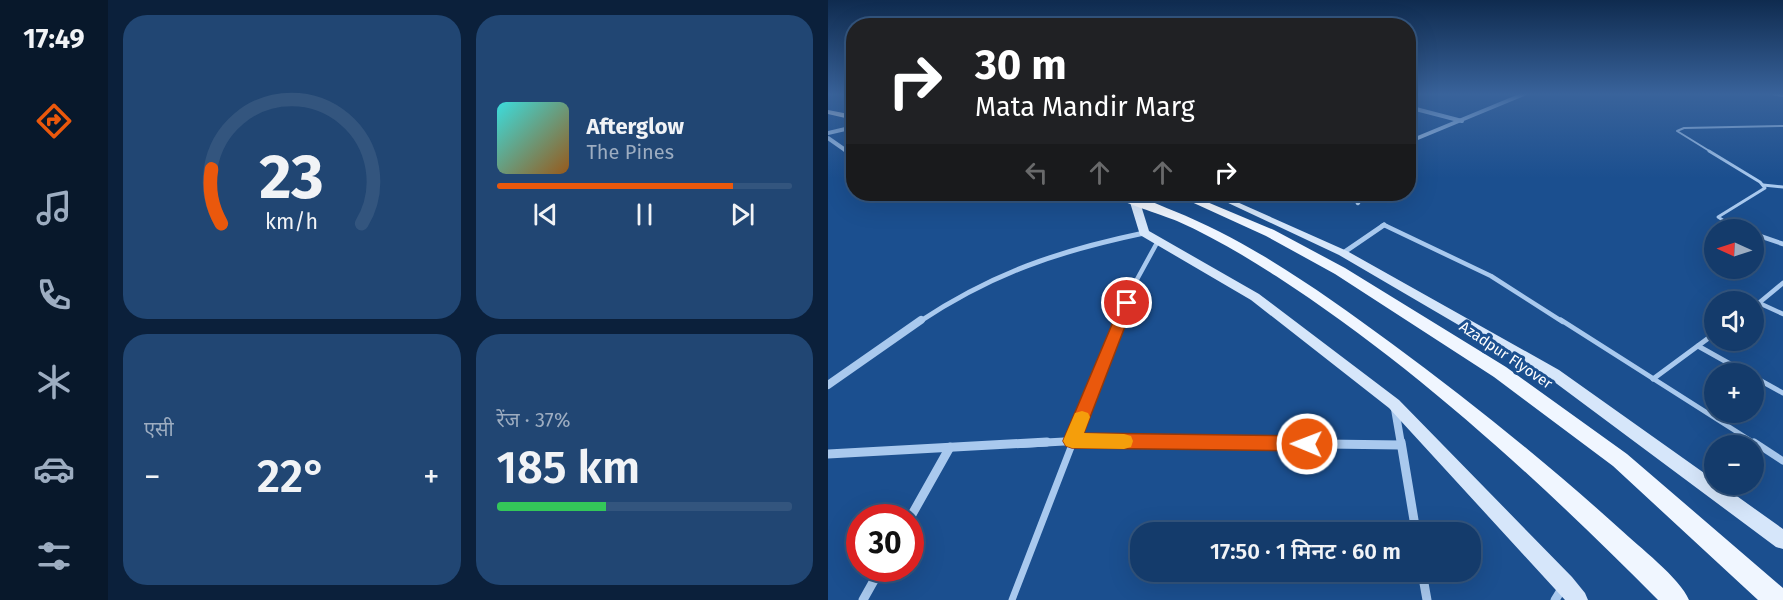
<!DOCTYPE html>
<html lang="hi">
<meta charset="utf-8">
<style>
:root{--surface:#143b6b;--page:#214673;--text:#f1f3f6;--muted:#9dadc1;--line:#33557e;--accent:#ea580c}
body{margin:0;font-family:"Fira Sans","Noto Sans Devanagari",sans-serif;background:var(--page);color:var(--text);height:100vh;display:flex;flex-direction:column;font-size:22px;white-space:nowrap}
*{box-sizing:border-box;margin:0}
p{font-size:20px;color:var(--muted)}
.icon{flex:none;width:33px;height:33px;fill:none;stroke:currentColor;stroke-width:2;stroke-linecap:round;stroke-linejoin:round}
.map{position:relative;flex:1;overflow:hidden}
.panel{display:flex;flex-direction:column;gap:15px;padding:15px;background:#0b203b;width:720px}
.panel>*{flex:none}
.guide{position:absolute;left:18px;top:18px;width:570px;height:183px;border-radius:24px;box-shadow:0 6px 24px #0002,0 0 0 2px var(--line);background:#202124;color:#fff;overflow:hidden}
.needle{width:39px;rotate:273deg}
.tools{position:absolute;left:876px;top:219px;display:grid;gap:12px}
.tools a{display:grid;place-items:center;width:60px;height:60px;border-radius:50%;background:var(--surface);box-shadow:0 6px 24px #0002,0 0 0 2px var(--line);font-size:30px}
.speed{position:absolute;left:18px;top:504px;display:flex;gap:12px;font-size:30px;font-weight:700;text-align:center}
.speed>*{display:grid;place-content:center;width:78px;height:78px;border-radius:50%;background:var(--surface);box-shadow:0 6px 24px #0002,0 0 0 2px var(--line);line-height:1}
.speed .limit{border:9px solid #d22;background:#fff;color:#111}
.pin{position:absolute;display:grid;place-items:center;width:51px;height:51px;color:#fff;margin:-26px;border:3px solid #fff;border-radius:50%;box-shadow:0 2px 6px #0007}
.me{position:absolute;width:66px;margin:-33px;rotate:271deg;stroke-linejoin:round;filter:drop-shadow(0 0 4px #0008)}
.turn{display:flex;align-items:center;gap:21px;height:126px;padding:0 30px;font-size:27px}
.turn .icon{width:78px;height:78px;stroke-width:2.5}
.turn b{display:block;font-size:42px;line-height:51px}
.lanes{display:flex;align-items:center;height:57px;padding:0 30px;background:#0003;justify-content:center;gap:30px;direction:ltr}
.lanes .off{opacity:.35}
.big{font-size:45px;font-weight:600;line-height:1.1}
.panel .card{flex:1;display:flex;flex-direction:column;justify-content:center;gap:9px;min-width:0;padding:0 21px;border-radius:24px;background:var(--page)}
.panel .dial{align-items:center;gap:0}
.dial svg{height:156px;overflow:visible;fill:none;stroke:var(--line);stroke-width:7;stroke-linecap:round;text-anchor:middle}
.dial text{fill:var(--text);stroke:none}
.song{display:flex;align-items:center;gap:18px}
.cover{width:72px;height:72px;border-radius:9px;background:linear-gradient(135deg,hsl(180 70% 55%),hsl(30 70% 35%))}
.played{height:6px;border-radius:3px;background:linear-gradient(90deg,var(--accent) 80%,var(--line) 80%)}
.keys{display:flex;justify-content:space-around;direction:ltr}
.heat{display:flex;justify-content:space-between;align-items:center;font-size:33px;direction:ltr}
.charge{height:9px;border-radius:4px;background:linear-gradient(90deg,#34c759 37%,var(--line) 0)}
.panel .tiles{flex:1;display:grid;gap:15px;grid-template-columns:repeat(2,1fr)}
.trip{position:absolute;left:302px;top:522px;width:351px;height:60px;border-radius:24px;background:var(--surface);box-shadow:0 6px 24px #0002,0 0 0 2px var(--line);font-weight:600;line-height:60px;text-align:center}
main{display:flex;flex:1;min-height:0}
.tab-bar{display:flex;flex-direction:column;width:108px;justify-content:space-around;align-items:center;background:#08182b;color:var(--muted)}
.tab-bar .icon{width:42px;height:42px}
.tab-bar .on{color:var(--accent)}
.tab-bar b{font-size:27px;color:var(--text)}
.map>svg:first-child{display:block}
</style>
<main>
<nav class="tab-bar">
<b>17:49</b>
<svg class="icon on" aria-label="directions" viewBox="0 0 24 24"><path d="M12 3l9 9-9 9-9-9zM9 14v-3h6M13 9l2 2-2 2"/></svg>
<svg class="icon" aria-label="music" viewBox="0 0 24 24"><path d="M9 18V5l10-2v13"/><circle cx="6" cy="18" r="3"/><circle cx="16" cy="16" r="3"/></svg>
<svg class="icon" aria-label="phone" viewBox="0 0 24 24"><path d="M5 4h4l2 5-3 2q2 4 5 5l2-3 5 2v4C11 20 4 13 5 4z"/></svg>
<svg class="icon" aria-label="climate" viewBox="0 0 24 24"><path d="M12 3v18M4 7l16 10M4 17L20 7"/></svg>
<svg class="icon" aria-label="car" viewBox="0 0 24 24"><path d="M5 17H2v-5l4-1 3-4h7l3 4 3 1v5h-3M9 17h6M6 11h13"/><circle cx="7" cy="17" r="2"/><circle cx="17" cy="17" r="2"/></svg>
<svg class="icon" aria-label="filters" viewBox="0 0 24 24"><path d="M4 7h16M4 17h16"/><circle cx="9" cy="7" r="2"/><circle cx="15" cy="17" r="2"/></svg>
</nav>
<section class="panel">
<div class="tiles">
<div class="card dial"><svg viewBox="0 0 100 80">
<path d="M14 69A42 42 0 1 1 86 69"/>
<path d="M14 69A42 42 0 0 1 9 41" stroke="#ea580c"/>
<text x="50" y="56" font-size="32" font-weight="700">23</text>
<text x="50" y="72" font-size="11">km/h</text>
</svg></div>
<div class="card">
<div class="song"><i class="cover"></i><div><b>Afterglow</b><p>The Pines</p></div></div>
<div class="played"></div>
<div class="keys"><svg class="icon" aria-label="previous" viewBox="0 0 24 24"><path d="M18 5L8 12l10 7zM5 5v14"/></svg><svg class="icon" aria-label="pause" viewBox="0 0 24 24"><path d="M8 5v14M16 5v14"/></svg><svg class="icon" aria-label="next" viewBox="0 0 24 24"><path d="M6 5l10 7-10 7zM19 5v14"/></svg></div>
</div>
<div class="card"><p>एसी</p>
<div class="heat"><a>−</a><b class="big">22°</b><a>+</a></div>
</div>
<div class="card"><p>रेंज · 37%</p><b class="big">185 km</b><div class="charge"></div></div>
</div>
</section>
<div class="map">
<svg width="955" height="600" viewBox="0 0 955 600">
<rect width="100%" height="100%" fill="#1b4f8f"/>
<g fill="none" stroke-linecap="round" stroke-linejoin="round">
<g stroke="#a9c9ee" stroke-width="2">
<polyline points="944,94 955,96"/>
<polyline points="883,152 849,131 856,128 955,126"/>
</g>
<g stroke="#a9c9ee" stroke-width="3">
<polyline points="881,151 932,182 937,188 890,217 904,226"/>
<polyline points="935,185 955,187"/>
<polyline points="556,225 559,226"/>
</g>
<g stroke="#a9c9ee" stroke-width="4.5">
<polyline points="556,225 663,276 735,322"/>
<polyline points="900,225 912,230"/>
<polyline points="926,234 955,244"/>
<polyline points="931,303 955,314"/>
<polyline points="926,307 955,283"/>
<polyline points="292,322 307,283 330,241"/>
</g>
<g stroke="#a9c9ee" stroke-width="5">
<polyline points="733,320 928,444"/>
<polyline points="870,346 920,374"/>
<polyline points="926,377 955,393"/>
<polyline points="825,379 886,334"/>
<polyline points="245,444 293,320"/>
</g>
<g stroke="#a9c9ee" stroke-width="7">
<polyline points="926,442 955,461"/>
<polyline points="184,600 245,442"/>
</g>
<g stroke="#a9c9ee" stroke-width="4">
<polyline points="580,107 634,121"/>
<polyline points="0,133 26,127"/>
<polyline points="0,138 20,152"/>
<polyline points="580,142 696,94"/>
</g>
<g stroke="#a9c9ee" stroke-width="4.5">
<polyline points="18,151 26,156"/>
<polyline points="79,194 88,199"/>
<polyline points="526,194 530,203"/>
<polyline points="554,226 556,225"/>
</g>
<g stroke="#a9c9ee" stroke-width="5">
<polyline points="515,253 556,225"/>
<path d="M91,322C165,273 230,251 316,233"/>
</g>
<g stroke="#a9c9ee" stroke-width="8">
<polyline points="0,385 93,320"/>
<polyline points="567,409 573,444"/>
<polyline points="191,444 245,441 480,444"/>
</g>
<g stroke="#a9c9ee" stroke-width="9">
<polyline points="357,442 573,445"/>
<polyline points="573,442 588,532"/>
<polyline points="0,454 219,442"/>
<polyline points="82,518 122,447"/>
<polyline points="594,572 599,600"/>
<polyline points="35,600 53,568"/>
<polyline points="727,600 735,587"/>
</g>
<g fill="#d6e6fa" fill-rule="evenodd">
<polygon points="381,194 391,194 519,251 731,370 886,480 886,484 892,484 955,529 955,549 948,547 721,378 511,255"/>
<polygon points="306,196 311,199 321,231 431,294 571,400 744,577 757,593 760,600 737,600 561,408 423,300 312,235 301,199"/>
</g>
<g fill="#f0f6ff" fill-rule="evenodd">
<polygon points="0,110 26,115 26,120 0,114"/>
<path d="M281,194C303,191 326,203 346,211C425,243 495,293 563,343C642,401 719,463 792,529C810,546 852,578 861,600H830C713,482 588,367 448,276C417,256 383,236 349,221C335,215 289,201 281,194Z"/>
<polygon points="346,194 360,194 446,230 517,268 678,367 799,454 955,588 955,600 930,600 785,466 666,377 507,274 438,236"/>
</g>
</g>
<linearGradient id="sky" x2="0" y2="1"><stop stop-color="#0f2b4f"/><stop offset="0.53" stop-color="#39639b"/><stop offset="1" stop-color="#39639b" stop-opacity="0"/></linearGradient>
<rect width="955" height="178" fill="url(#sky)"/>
<polygon fill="#ea580c" stroke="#983908" stroke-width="1.5" points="299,299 306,303 256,433 479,436 486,438 488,444 486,449 479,451 244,448 238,446 235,441 293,303"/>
<polygon fill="#f59e0b" points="254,411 260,413 262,417 256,433 296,434 303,436 305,441 303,447 296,449 244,448 238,446 235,441 247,413"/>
<g text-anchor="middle" stroke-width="6" stroke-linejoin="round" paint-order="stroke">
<g font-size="15" fill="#fff" stroke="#1b4f8f">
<text transform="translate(678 355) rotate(34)" y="5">Azadpur Flyover</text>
</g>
</g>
</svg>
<div class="tools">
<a><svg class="needle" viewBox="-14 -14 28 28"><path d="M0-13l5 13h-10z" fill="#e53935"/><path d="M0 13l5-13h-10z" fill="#9dadc1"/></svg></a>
<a><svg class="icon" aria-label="sound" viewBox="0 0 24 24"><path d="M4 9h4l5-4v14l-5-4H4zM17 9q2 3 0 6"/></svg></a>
<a>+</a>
<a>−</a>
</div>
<div class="speed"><div class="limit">30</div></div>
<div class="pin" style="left:299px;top:303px;background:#d93025"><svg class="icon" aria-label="arrive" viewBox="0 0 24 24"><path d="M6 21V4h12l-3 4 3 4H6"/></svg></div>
<svg class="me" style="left:479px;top:444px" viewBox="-20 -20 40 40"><circle r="17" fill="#ea580c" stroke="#fff" stroke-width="3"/><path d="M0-11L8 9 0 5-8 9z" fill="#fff"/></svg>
<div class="trip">17:50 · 1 मिनट · 60 m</div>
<div class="guide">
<div class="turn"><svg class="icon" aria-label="right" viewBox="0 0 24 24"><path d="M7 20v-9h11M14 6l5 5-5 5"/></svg><div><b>30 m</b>Mata Mandir Marg</div></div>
<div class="lanes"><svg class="icon off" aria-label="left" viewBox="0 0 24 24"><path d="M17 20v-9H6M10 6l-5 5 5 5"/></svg><svg class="icon off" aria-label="ahead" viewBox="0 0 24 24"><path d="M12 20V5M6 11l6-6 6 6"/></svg><svg class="icon off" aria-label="ahead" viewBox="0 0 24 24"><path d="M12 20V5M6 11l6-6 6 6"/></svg><svg class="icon" aria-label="right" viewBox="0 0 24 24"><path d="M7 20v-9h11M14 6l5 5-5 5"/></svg></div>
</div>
</div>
</main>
